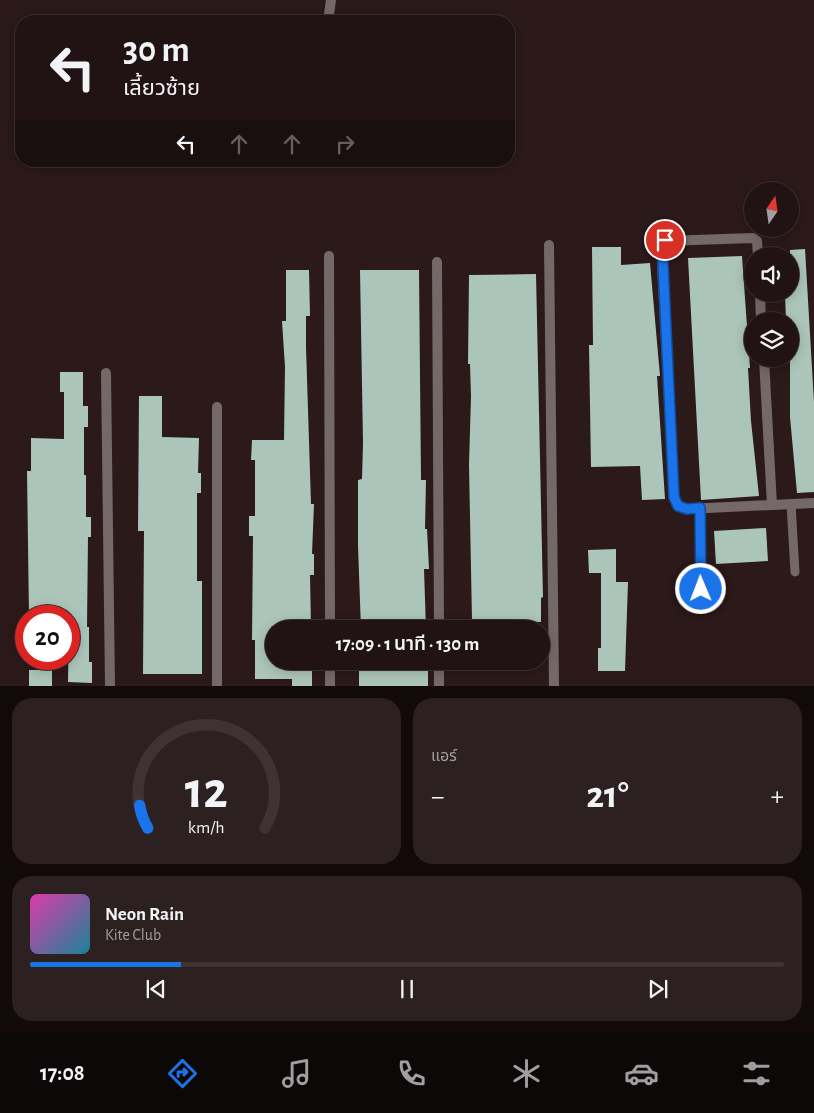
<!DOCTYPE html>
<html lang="th">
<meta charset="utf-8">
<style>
:root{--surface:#211313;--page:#2d2021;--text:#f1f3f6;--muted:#a29ea0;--line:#3e3233;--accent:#1a73e8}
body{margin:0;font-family:"Alegreya Sans","Noto Sans Thai",sans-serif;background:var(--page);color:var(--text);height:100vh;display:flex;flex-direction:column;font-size:19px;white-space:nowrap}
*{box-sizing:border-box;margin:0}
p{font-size:16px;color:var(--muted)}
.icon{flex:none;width:28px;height:28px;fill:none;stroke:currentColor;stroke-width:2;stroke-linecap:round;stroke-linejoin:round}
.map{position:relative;height:686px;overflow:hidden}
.panel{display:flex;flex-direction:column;gap:12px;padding:12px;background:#120a0a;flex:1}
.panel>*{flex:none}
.guide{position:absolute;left:15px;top:15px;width:500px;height:152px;border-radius:20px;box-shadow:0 2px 12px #0003,0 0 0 1px var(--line);background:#211313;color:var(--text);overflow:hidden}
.needle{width:32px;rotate:13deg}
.tools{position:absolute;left:744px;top:182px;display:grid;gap:10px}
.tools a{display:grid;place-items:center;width:55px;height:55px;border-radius:50%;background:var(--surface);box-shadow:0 2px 12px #0003,0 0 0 1px var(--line);font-size:25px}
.speed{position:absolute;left:15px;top:605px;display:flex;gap:10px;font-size:25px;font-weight:700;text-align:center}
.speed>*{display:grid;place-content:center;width:65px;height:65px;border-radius:50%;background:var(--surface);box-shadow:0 2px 12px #0003,0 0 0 1px var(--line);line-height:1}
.speed .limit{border:8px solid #d22;background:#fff;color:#111}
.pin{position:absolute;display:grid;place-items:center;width:42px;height:42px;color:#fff;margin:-21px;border:2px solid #fff;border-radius:50%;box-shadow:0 1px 5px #0007}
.me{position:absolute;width:55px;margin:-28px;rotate:359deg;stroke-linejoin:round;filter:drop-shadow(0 0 4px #0008)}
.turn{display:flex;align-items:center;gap:18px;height:105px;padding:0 25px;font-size:22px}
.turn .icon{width:65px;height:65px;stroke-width:2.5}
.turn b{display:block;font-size:35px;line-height:42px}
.lanes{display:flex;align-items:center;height:48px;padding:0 25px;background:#0003;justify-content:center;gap:25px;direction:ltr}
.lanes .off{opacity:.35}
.big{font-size:38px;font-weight:600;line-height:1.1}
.panel .widget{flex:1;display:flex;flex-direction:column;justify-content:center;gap:8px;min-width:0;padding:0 18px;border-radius:20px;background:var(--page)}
.panel .dial{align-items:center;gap:0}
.dial svg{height:130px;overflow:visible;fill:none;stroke:var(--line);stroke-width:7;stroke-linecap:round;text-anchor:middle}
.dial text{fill:var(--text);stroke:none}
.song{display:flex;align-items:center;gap:15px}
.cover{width:60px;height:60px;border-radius:8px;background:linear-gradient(135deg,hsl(320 70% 55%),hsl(190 70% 35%))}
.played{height:5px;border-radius:2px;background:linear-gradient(90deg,var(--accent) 20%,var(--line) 20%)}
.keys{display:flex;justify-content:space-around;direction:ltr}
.heat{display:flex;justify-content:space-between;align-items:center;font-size:28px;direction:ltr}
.panel .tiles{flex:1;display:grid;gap:12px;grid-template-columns:1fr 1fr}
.widget:last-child{grid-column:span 2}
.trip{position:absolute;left:265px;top:620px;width:285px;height:50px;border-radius:25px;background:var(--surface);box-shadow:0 2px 12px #0003,0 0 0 1px var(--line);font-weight:600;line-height:50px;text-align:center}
.menu{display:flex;height:80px;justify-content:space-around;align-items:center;background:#0d0808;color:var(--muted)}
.menu .icon{width:35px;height:35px}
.menu .on{color:var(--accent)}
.menu b{font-size:22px;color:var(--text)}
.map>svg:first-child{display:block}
</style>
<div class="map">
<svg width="814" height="686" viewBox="0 0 814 686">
<rect width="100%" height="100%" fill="#2c1919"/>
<g fill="#acc5ba">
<polygon points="592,247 621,247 621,265 650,263 660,376 657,376 665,499 642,500 640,466 591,467 589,345 593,345"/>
<polygon points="805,249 814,402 814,492 797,493 790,417 790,321 786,321 785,294 790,294 790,250"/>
<polygon points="742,256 750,368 748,368 751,421 759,496 701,500 688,258"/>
<polygon points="286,270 309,270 310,316 306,316 306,347 311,504 314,504 312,554 314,554 314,575 310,575 311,629 274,629 274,661 312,661 312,686 292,686 292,679 255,679 255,640 252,640 253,536 249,536 249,516 255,516 255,460 251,460 252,440 284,440 285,367 282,321 286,321"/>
<polygon points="360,270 419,270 421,480 426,480 425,529 427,529 429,569 424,569 426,629 361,629 358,546 358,480 362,479 363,443"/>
<polygon points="536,274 543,597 541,598 541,622 472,620 469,465 471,396 470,364 468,364 469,275"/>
<polygon points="60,372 83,372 83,406 88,406 88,427 84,427 84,475 86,475 86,517 91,517 91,537 88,537 87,627 89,627 89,662 92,662 92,683 68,682 69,616 29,616 27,471 31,471 31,438 64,439 64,392 60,392"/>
<polygon points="139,396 162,396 162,437 199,438 198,473 201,473 201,493 197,493 197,581 202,581 202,674 143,674 144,531 138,531"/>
<polygon points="766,528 768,561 716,564 714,531"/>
<polygon points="616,549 616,582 628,582 625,671 598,671 598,648 601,648 601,573 589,573 588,550"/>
<rect x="359" y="661" width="69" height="25"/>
<rect x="29" y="670" width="23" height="16"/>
</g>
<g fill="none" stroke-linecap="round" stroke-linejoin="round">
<g stroke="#746968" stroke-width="9">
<polyline points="791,504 795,572"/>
<polyline points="700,509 701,589"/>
</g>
<g stroke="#746968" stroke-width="10">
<polyline points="328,21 331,0"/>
<polyline points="304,163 304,161"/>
<polyline points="549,245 554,686"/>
<polyline points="329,256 330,629"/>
<polyline points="758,256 757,241 753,238 665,241 661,244 674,497 678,506 687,509 814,503"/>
<polyline points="437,262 439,629"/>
<polyline points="760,294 761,321"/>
<polyline points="764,359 772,505"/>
<polyline points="106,373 110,686"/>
<polyline points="217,407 217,686"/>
<polyline points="330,661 330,686"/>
<polyline points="439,661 439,686"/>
</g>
</g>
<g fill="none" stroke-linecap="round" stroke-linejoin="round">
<defs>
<polyline id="route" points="665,240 662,244 674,497 678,506 687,509 700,508 701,589"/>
</defs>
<use href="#route" stroke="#114b97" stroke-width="12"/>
<use href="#route" stroke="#1a73e8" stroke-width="9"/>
</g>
</svg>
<div class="tools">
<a><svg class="needle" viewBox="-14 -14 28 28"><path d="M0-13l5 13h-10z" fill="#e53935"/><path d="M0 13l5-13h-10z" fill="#a29ea0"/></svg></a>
<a><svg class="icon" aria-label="sound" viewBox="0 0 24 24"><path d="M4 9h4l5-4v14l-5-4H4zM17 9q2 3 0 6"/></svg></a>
<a><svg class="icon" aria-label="layers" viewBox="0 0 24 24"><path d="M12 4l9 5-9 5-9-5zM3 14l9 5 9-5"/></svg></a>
</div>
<div class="speed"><div class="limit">20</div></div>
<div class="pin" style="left:665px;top:240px;background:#d93025"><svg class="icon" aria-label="arrive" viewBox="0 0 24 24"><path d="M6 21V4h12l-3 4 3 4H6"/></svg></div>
<svg class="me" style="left:701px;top:589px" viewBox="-20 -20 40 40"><circle r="17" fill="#1a73e8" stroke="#fff" stroke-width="3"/><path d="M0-11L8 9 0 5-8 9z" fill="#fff"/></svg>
<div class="trip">17:09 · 1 นาที · 130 m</div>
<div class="guide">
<div class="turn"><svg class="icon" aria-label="left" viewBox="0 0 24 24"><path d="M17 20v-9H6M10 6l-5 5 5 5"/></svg><div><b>30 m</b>เลี้ยวซ้าย</div></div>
<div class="lanes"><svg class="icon" aria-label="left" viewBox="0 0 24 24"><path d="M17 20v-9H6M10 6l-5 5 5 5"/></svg><svg class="icon off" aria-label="ahead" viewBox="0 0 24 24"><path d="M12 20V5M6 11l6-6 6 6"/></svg><svg class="icon off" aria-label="ahead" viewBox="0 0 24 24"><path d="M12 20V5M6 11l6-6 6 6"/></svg><svg class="icon off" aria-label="right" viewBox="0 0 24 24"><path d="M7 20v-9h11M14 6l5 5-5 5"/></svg></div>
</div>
</div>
<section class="panel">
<div class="tiles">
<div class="widget dial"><svg viewBox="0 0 100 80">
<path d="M14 69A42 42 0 1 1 86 69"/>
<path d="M14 69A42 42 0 0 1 9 55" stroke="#1a73e8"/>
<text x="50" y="56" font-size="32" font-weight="700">12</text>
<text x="50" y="72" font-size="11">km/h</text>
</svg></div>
<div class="widget"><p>แอร์</p>
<div class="heat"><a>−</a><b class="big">21°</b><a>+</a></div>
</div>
<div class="widget">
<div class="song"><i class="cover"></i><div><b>Neon Rain</b><p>Kite Club</p></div></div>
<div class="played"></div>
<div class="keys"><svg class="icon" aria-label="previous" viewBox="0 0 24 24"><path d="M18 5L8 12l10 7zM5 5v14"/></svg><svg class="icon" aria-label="pause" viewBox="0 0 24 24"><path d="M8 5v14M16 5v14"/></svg><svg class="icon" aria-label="next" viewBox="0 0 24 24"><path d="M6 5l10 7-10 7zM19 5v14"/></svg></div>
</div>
</div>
</section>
<nav class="menu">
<b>17:08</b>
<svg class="icon on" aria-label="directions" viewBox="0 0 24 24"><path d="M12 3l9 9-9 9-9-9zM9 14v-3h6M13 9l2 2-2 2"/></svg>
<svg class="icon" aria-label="music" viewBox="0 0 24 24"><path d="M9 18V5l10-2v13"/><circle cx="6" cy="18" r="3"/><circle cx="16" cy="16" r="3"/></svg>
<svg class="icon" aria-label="phone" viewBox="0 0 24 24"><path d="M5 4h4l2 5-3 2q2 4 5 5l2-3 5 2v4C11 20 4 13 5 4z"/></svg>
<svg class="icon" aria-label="climate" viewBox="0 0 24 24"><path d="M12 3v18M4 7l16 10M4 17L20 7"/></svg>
<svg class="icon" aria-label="car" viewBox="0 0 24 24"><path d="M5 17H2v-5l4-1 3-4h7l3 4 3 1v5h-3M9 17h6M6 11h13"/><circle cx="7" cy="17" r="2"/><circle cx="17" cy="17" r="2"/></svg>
<svg class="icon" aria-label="filters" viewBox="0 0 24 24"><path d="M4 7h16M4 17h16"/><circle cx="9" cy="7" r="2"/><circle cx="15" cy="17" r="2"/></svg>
</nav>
